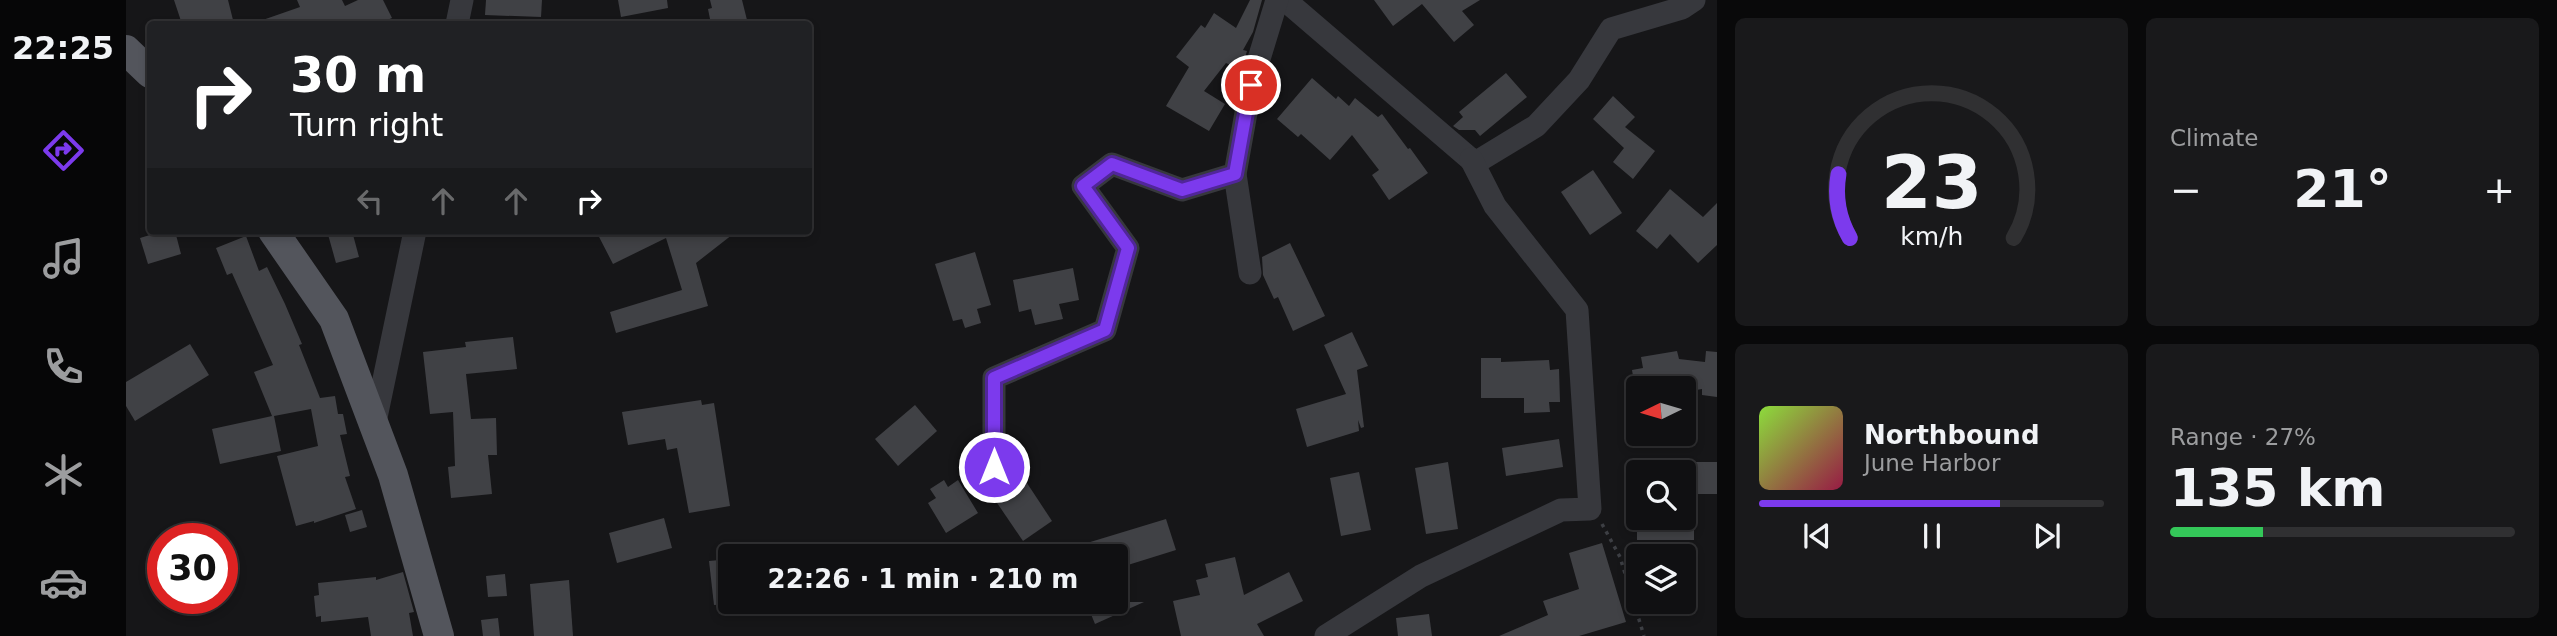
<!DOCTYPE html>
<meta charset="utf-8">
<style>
:root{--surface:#101012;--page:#19191b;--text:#f1f3f6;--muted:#9c9d9f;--line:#303032;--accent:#7c3aed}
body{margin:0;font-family:"DejaVu Sans",sans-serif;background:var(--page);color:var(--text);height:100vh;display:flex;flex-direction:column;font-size:26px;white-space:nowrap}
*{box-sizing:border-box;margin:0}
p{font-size:23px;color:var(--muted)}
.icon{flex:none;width:38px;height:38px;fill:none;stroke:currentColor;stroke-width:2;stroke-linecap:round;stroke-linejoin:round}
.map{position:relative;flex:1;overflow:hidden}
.sheet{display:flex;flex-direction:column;gap:18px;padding:18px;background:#09090a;width:840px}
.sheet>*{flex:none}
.banner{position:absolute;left:21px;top:21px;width:665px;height:214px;border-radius:7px;box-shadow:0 4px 10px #0003,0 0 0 2px var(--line);background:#202124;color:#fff;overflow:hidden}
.needle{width:46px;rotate:265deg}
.tools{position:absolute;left:1500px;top:376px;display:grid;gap:14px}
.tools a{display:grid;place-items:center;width:70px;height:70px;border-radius:7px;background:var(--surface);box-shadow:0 4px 10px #0003,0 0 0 2px var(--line);font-size:35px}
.speed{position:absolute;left:21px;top:523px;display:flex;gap:14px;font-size:35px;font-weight:700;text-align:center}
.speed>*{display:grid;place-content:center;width:91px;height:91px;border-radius:50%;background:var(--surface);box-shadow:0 4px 10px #0003,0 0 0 2px var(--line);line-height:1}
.speed .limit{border:10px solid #d22;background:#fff;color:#111}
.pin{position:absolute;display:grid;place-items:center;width:60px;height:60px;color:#fff;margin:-30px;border:4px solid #fff;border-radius:50%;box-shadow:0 2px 7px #0007}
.me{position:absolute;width:77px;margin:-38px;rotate:0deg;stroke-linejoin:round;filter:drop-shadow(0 0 5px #0008)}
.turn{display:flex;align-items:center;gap:24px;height:147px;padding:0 28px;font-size:32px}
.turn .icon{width:91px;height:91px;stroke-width:2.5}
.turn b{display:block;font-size:49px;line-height:60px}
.lanes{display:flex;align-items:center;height:66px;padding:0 28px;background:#0003;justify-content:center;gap:35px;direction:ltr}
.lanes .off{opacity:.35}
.big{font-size:52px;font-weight:600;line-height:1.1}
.sheet .card{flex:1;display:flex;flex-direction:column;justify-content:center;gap:10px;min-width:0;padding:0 24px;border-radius:10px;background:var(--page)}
.sheet .dial{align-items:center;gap:0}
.dial svg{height:182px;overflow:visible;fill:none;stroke:var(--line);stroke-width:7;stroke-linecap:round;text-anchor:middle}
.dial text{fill:var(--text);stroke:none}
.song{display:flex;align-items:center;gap:21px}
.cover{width:84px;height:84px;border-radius:10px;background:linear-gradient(135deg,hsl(90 70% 55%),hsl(340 70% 35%))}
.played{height:7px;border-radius:4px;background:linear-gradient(90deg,var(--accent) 70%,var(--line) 70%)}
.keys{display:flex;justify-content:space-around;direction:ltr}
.heat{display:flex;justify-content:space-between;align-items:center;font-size:38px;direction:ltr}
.charge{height:10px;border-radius:5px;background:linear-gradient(90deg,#34c759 27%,var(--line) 0)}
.sheet .tiles{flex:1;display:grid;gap:18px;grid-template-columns:repeat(2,1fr)}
.trip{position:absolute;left:592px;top:544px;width:410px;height:70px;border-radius:7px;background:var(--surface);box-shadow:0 4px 10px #0003,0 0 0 2px var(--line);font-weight:600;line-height:70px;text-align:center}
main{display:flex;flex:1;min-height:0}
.tab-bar{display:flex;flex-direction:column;width:126px;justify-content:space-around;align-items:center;background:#060607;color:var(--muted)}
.tab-bar .icon{width:49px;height:49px}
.tab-bar .selected{color:var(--accent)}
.tab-bar b{font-size:32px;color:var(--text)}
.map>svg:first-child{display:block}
</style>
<main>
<nav class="tab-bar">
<b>22:25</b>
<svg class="icon selected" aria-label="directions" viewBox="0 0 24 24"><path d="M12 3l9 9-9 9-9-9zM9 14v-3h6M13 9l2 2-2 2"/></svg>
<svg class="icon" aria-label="music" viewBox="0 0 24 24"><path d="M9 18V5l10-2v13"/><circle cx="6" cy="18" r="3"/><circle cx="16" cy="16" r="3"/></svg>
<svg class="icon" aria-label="phone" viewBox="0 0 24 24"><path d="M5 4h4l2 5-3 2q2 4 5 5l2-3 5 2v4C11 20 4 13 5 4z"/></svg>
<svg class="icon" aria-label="climate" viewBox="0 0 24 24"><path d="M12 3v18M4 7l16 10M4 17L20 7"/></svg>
<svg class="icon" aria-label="car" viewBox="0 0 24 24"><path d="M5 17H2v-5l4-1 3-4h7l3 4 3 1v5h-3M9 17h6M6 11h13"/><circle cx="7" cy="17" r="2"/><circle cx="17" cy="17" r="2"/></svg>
</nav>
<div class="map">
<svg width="1591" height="636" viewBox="0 0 1591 636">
<rect width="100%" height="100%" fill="#161618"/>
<g fill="#404145">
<polygon points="48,0 102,0 108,24 56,24"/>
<polygon points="171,0 216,0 219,6 232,0 257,0 266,18 251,24 131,24 131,22 174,7"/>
<polygon points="360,0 416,0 415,17 359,15"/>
<polygon points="492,0 541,0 542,8 495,17"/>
<polygon points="584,0 616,0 622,24 585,24 582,9 586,8"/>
<polygon points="1124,0 1136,0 1127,32 1117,50 1121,51 1115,70 1100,63 1078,91 1099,104 1083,131 1040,106 1063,67 1050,57 1075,25 1079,28 1088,13 1110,28"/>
<polygon points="1248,0 1354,0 1336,11 1348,25 1328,42 1296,4 1267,26"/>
<polygon points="1380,73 1401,97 1354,136 1349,130 1333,130 1327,126 1337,117 1333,112"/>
<polygon points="1186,78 1210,99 1212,96 1223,106 1229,98 1252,117 1256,114 1282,149 1284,148 1302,173 1263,200 1246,175 1253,170 1226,135 1204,160 1175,134 1172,137 1151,119"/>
<polygon points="1487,96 1509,117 1499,127 1529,151 1507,179 1487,162 1498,148 1467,119"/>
<polygon points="1467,170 1496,213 1464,235 1435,192"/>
<polygon points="1544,189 1577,217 1591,203 1591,245 1572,263 1544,234 1531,249 1510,231"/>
<polygon points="37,231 49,231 55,254 22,264 14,238"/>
<polygon points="201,231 226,231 233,257 210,263"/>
<polygon points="470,231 611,231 570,263 582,306 490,333 484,312 556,290 540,238 487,264"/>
<polygon points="120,236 133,271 141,267 159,304 176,344 173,345 194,398 209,396 212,414 217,414 221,434 214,435 224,476 219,477 230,509 188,523 188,521 170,526 151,456 192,446 185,409 148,416 155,451 94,464 86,429 146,416 128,372 147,365 106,273 101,275 90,248"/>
<polygon points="1164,243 1199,316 1167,331 1152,297 1148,299 1137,275 1136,257"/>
<polygon points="849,252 865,305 851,309 855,323 839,328 836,319 827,321 809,264"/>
<polygon points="947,268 953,300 933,304 937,319 909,325 905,309 893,312 887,280"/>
<polygon points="1226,332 1242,366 1231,370 1238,427 1235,428 1232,420 1233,431 1181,447 1170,409 1220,394 1198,345"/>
<polygon points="387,337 391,369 340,374 345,419 370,418 371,455 362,455 366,494 325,498 322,467 329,466 327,412 304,414 297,352 340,347 339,342"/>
<polygon points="64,344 83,375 9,421 0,406 0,382"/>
<polygon points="1551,351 1553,359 1579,362 1580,351 1591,352 1591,397 1576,395 1576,389 1558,392 1558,388 1509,388 1506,370 1517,368 1515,357"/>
<polygon points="1355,358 1375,358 1375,362 1423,360 1424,370 1433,369 1434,402 1423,402 1424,412 1398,413 1398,398 1355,398"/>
<polygon points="575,400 576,405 588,403 604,506 563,513 551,448 541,450 539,439 502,445 496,412"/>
<polygon points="789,405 811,431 772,466 749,439"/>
<polygon points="1433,439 1437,467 1380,476 1376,448"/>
<polygon points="1322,462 1332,529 1300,534 1289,468"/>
<rect x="1558" y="462" width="33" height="32"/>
<polygon points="1233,472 1245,530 1215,536 1204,478"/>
<polygon points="897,477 926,521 897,541 867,497"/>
<polygon points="818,480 822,487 832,480 852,513 820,533 802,503 810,498 804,489"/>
<polygon points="236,510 241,527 224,532 219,515"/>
<polygon points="538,518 546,548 491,563 483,533"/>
<rect x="1511" y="518" width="57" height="22"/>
<polygon points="1040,519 1050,550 989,569 1004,602 1018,602 969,624 960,602 989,602 989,556 965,556 961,543"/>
<polygon points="1476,543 1500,622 1453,636 1373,636 1422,615 1417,601 1453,589 1443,553"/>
<polygon points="1109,557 1118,595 1163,572 1177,601 1131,624 1138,636 1055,636 1047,601 1074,595 1070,580 1082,577 1079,564"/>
<polygon points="604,559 604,604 588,605 583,561"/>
<polygon points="277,572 288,612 283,613 287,636 245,636 242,617 195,622 195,616 190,617 188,596 193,595 192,583 250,577 250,580"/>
<polygon points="379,574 381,596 362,597 360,576"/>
<polygon points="443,580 447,636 408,636 404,584"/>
<polygon points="1303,614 1306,636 1272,636 1270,618"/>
<polygon points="372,618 374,636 357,636 355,620"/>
</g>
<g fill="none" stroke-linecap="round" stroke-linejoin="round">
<polyline stroke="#3d3f44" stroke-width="3.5" stroke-dasharray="3.5 5" stroke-linecap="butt" points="1476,524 1494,557 1518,636"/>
<g stroke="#37383d" stroke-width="23">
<polyline points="1159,0 1349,163 1410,126 1453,80 1485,29 1556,8 1568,0"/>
<polyline points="331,24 336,0"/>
<polyline points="1109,174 1124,273"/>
<polyline points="248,427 289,231"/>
<polyline points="868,467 868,378 979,330 1002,248 957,186 986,164 1056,190 1109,174 1125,85 1151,0"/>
<polyline points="1200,636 1295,576 1435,510 1464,509 1451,310 1369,206 1345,159"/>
</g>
<g stroke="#53555c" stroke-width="30">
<polyline points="0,50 24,73"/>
<polyline points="147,231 208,319 267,475 313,636"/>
</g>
</g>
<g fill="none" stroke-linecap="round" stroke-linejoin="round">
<defs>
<polyline id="route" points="868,467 868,378 979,330 1002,248 957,186 986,164 1056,190 1109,174 1125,85"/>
</defs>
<use href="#route" stroke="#51269a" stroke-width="18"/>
<use href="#route" stroke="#7c3aed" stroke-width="12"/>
</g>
</svg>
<div class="tools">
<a><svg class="needle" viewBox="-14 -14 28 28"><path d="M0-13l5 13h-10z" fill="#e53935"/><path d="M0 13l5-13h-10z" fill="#9c9d9f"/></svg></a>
<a><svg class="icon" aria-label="search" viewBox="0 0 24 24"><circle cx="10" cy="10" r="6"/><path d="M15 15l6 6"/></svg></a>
<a><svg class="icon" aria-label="layers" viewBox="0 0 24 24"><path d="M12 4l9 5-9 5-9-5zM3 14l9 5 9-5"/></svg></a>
</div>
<div class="speed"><div class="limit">30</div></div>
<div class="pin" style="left:1125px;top:85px;background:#d93025"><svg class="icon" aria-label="arrive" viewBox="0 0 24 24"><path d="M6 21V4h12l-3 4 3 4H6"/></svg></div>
<svg class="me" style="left:868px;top:467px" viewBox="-20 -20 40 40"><circle r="17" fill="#7c3aed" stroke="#fff" stroke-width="3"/><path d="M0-11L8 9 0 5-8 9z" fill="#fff"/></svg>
<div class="trip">22:26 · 1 min · 210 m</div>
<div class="banner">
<div class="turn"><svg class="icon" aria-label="right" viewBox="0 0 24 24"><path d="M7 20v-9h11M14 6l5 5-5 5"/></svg><div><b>30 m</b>Turn right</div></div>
<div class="lanes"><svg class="icon off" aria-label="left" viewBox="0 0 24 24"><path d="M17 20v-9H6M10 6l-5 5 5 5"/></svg><svg class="icon off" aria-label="ahead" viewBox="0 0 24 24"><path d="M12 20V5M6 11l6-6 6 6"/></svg><svg class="icon off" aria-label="ahead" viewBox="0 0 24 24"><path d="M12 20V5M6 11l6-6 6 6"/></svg><svg class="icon" aria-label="right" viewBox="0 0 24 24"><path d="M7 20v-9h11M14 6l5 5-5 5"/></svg></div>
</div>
</div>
<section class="sheet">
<div class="tiles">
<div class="card dial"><svg viewBox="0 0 100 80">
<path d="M14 69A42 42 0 1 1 86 69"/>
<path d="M14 69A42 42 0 0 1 9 41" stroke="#7c3aed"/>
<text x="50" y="56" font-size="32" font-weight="700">23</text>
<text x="50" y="72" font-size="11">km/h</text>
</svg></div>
<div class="card"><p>Climate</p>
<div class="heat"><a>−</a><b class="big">21°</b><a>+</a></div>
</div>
<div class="card">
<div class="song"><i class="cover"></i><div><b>Northbound</b><p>June Harbor</p></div></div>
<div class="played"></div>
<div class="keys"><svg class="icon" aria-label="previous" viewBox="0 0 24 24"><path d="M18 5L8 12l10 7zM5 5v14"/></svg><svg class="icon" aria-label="pause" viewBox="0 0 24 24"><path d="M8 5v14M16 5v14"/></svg><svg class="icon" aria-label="next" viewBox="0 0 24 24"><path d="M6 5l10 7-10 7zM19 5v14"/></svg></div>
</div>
<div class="card"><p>Range · 27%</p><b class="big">135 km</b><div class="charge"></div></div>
</div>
</section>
</main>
